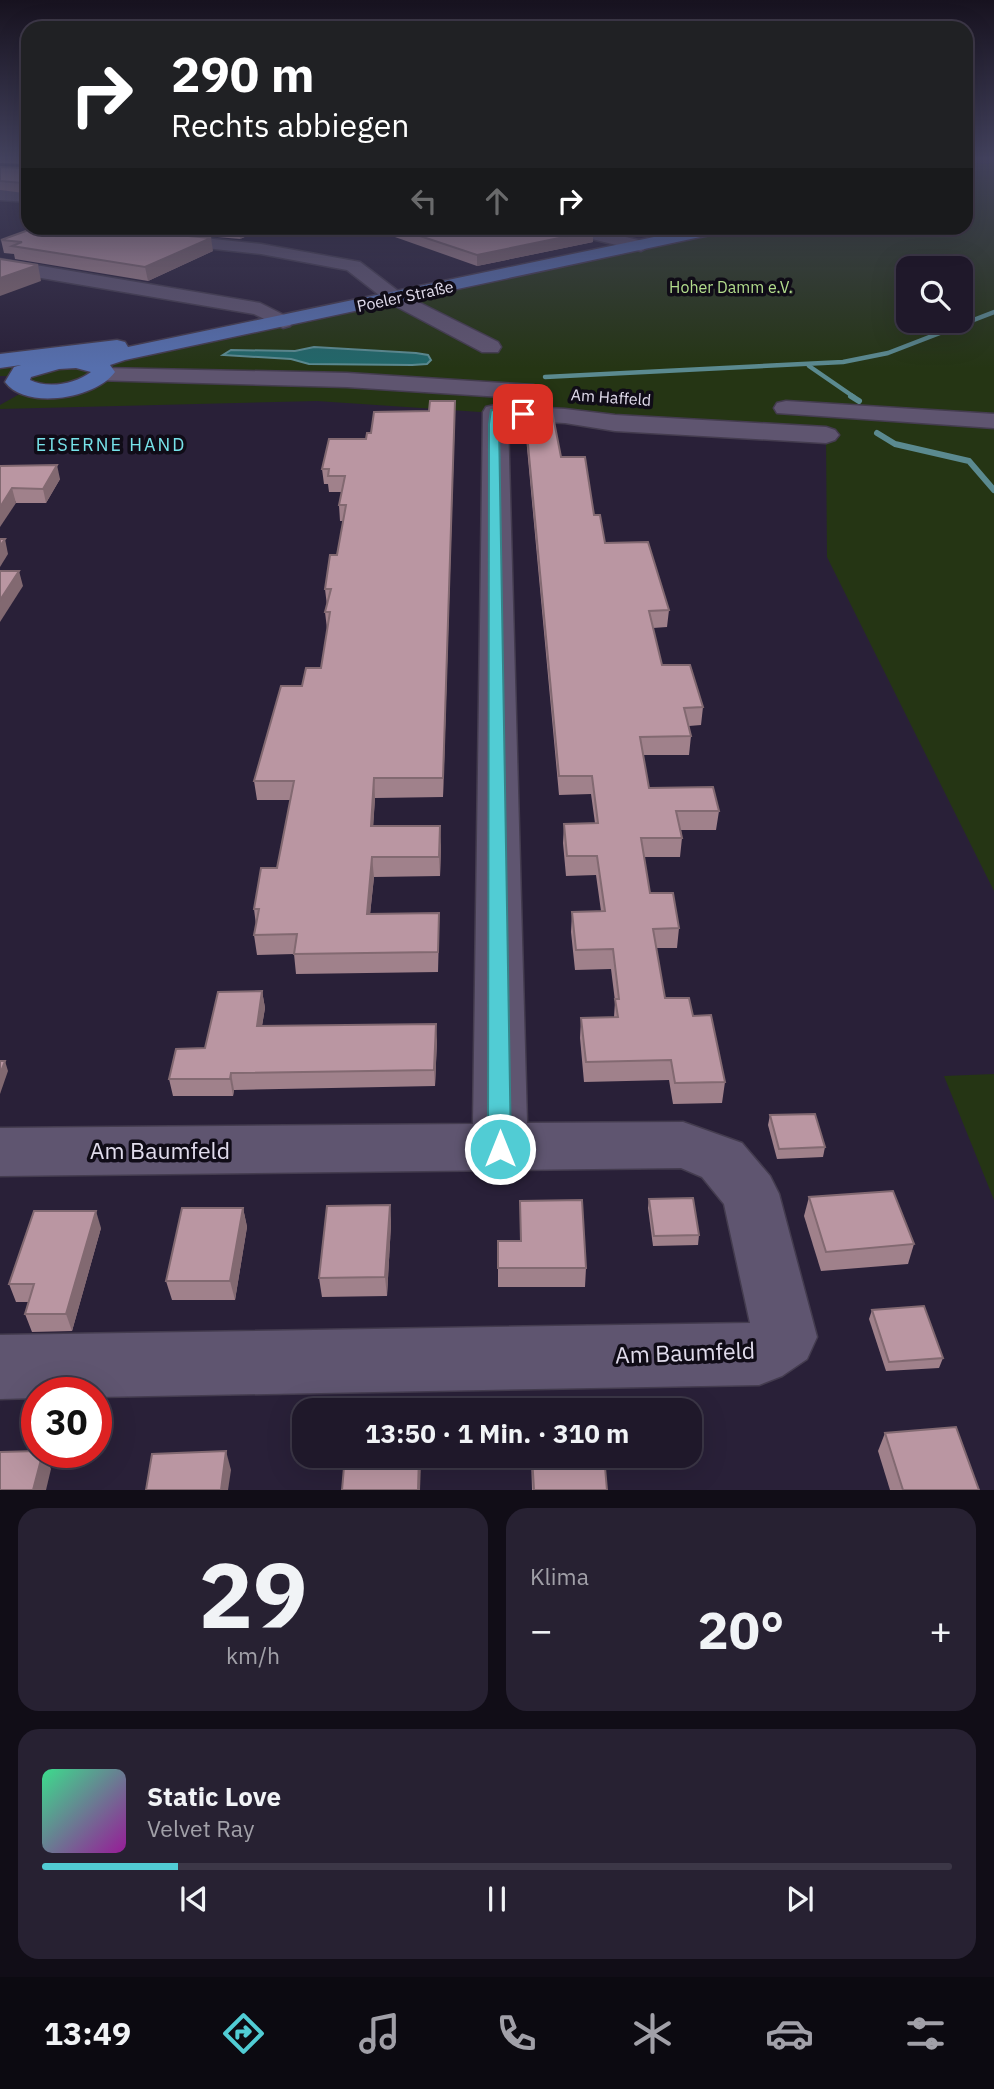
<!DOCTYPE html>
<html lang="de">
<meta charset="utf-8">
<style>
:root{--surface:#1f182a;--page:#272132;--text:#f1f3f6;--muted:#a1a0a8;--line:#3c3747;--accent:#51ccd4}
body{margin:0;font-family:"IBM Plex Sans",sans-serif;background:var(--page);color:var(--text);height:100vh;display:flex;flex-direction:column;font-size:26px;white-space:nowrap}
*{box-sizing:border-box;margin:0}
p{font-size:23px;color:var(--muted)}
.icon{flex:none;width:38px;height:38px;fill:none;stroke:currentColor;stroke-width:2;stroke-linecap:round;stroke-linejoin:round}
.map{position:relative;height:1490px;overflow:hidden}
.drawer{display:flex;flex-direction:column;gap:18px;padding:18px;background:#110d17;flex:1}
.drawer>*{flex:none}
.guide{position:absolute;left:21px;top:21px;width:952px;height:214px;border-radius:21px;box-shadow:0 7px 28px #0002,0 0 0 2px var(--line);background:#202124;color:#fff;overflow:hidden}
.fabs{position:absolute;left:896px;top:256px;display:grid;gap:14px}
.fabs a{display:grid;place-items:center;width:77px;height:77px;border-radius:14px;background:var(--surface);box-shadow:0 7px 28px #0002,0 0 0 2px var(--line);font-size:35px}
.speed{position:absolute;left:21px;top:1377px;display:flex;gap:14px;font-size:35px;font-weight:700;text-align:center}
.speed>*{display:grid;place-content:center;width:91px;height:91px;border-radius:50%;background:var(--surface);box-shadow:0 7px 28px #0002,0 0 0 2px var(--line);line-height:1}
.speed .limit{border:10px solid #d22;background:#fff;color:#111}
.pin{position:absolute;display:grid;place-items:center;width:60px;height:60px;color:#fff;margin:-30px;border-radius:14px;box-shadow:0 4px 10px #0006}
.me{position:absolute;width:77px;margin:-38px;rotate:0deg;stroke-linejoin:round;filter:drop-shadow(0 0 5px #0008)}
.turn{display:flex;align-items:center;gap:24px;height:147px;padding:0 35px;font-size:32px}
.turn .icon{width:91px;height:91px;stroke-width:2.5}
.turn b{display:block;font-size:49px;line-height:60px}
.lanes{display:flex;align-items:center;height:66px;padding:0 35px;background:#0003;justify-content:center;gap:35px;direction:ltr}
.lanes .off{opacity:.35}
.big{font-size:52px;font-weight:700;line-height:1.1}
.drawer .card{flex:1;display:flex;flex-direction:column;justify-content:center;gap:10px;min-width:0;padding:0 24px;border-radius:21px;background:var(--page)}
.drawer .dial{align-items:center;gap:0}
.dial b{font-size:91px;line-height:1}
.song{display:flex;align-items:center;gap:21px}
.cover{width:84px;height:84px;border-radius:10px;background:linear-gradient(135deg,hsl(150 70% 55%),hsl(300 70% 35%))}
.played{height:7px;border-radius:4px;background:linear-gradient(90deg,var(--accent) 15%,var(--line) 15%)}
.keys{display:flex;justify-content:space-around;direction:ltr}
.heat{display:flex;justify-content:space-between;align-items:center;font-size:38px;direction:ltr}
.drawer .tiles{flex:1;display:grid;gap:18px;grid-template-columns:1fr 1fr}
.card:last-child{grid-column:span 2}
.trip{position:absolute;left:292px;top:1398px;width:410px;height:70px;border-radius:21px;background:var(--surface);box-shadow:0 7px 28px #0002,0 0 0 2px var(--line);font-weight:700;line-height:70px;text-align:center}
.dock{display:flex;height:112px;justify-content:space-around;align-items:center;background:#0c0a11;color:var(--muted)}
.dock .icon{width:49px;height:49px}
.dock .on{color:var(--accent)}
.dock b{font-size:32px;color:var(--text)}
.map>svg:first-child{display:block}
</style>
<div class="map">
<svg width="994" height="1491" viewBox="0 0 994 1491">
<rect width="100%" height="100%" fill="#292038"/>
<g fill="#253514" fill-rule="evenodd">
<path d="M994,161V891L827,557L826,435L317,401L0,409V405L25,391L13,376H0V357L97,350L174,339L641,246L719,228H966V163L988,164ZM908,268H961V320H908Z"/>
<polygon points="994,1074 994,1200 944,1076"/>
</g>
<polygon fill="#226769" stroke="#5b8a90" stroke-width="2" points="314,347 416,353 428,355 431,360 427,364 412,365 309,364 291,359 223,355 231,350 295,351"/>
<g fill="none" stroke-linecap="round" stroke-linejoin="round">
<g stroke="#5b8a90" stroke-width="4.5">
<polyline points="809,366 854,397"/>
<polyline points="545,377 843,362 888,353 994,312"/>
</g>
<g stroke="#5b8a90" stroke-width="6">
<polyline points="851,396 859,401"/>
<polyline points="877,433 895,444 969,461 994,490"/>
</g>
<defs>
<g id="minor">
<polygon points="0,190 28,192 28,202 0,200"/>
<polygon points="58,228 109,228 261,244 360,262 402,294 498,342 501,347 498,352 482,352 388,302 347,270 261,254 66,233"/>
<polygon points="561,228 587,228 647,242 650,246 641,251 563,232"/>
<polygon points="0,259 260,303 290,318 293,322 290,326 283,328 254,314 0,271"/>
<polygon points="102,368 347,373 533,385 541,387 545,392 541,397 533,399 347,387 94,380 90,375 94,370"/>
<polygon points="786,401 994,414 994,428 777,413 774,408 777,403"/>
<polygon points="495,405 565,409 615,415 826,427 835,430 839,435 835,440 826,443 615,431 565,423 508,420 527,1123 683,1122 742,1143 770,1176 779,1194 817,1337 807,1359 782,1376 759,1385 96,1397 96,1393 37,1393 37,1398 0,1399 0,1335 750,1323 724,1204 702,1177 681,1168 0,1176 0,1128 473,1124 483,412 486,407"/>
</g>
<path id="major" d="M697,228H727L719,233L125,360L110,365L115,372C97,398 26,411 5,382L14,367L21,365L0,368V354L117,340L125,342L128,347ZM76,368L91,372C75,384 48,389 30,380L31,377L59,369Z"/>
</defs>
<use href="#minor" stroke="#443c4f" stroke-width="3"/>
<use href="#major" stroke="#443c4f" stroke-width="3"/>
<use href="#minor" fill="#5f5570" fill-rule="evenodd"/>
<use href="#major" fill="#566fad" fill-rule="evenodd"/>
</g>
<g fill="#a0818b">
<polygon points="0,159 28,159 28,164 0,163"/>
<polygon points="0,167 26,168 24,193 0,190"/>
<polygon points="115,228 265,228 240,239"/>
<polygon points="354,228 577,228 593,231 593,242 477,266 378,231"/>
<polygon points="596,228 651,228 626,234"/>
<polygon points="1,240 213,251 148,281 15,259 14,254 4,253"/>
<polygon points="455,401 443,797 375,798 373,826 441,845 440,876 374,877 370,914 439,933 438,972 296,974 294,954 257,955 254,935 256,925 254,909 277,868 290,800 257,800 254,781 302,686 321,668 327,629 325,612 327,606 325,589 337,555 343,521 340,521 339,505 342,492 329,492 328,484 324,484 322,469 366,439 371,433"/>
<polygon points="528,410 561,457 594,515 605,543 669,610 667,627 653,628 662,665 703,707 701,725 689,726 691,736 689,755 643,755 649,788 719,811 716,830 681,830 682,838 680,857 644,857 650,893 679,928 677,948 656,948 665,998 693,1016 725,1082 722,1103 673,1104 669,1080 584,1082 580,1038 581,1018 614,1017 615,1001 611,969 575,970 571,932 572,912 601,911 596,875 566,876 563,843 564,824 595,823 591,794 559,795 526,437 526,423 528,423"/>
<polygon points="0,466 60,479 46,503 16,503"/>
<polygon points="262,991 265,1008 262,1026 437,1040 435,1086 234,1090 233,1096 173,1096 169,1079 205,1048"/>
<polygon points="770,1115 825,1147 823,1157 777,1159 768,1125"/>
<polygon points="809,1197 914,1244 908,1264 821,1271 804,1216"/>
<polygon points="649,1199 699,1235 698,1245 653,1246 648,1208"/>
<polygon points="520,1201 586,1268 585,1287 498,1287 498,1241 520,1241"/>
<polygon points="390,1205 391,1224 387,1296 322,1297 319,1278"/>
<polygon points="243,1208 247,1227 235,1300 172,1300 166,1281"/>
<polygon points="101,1228 72,1331 32,1332 25,1314 29,1302 16,1302 9,1284"/>
<polygon points="872,1310 943,1358 939,1368 886,1371 869,1319"/>
<polygon points="885,1433 979,1490 890,1490 878,1451"/>
<polygon points="531,1456 604,1456 607,1490 532,1490"/>
</g>
<g fill="#826971">
<polygon points="28,181 28,191 24,193 22,183"/>
<polygon points="241,228 265,228 240,239 239,229"/>
<polygon points="626,228 651,228 626,234"/>
<polygon points="593,231 593,242 477,266 477,255"/>
<polygon points="211,238 213,251 148,281 145,267"/>
<polygon points="38,265 41,281 0,296 0,278"/>
<polygon points="455,401 455,415 443,797 443,778"/>
<polygon points="57,465 60,479 46,503 43,489"/>
<polygon points="12,488 16,503 0,527 0,507"/>
<polygon points="5,539 8,554 0,567 0,546"/>
<polygon points="19,571 23,586 0,622 0,600"/>
<polygon points="374,778 375,798 372,846 371,826"/>
<polygon points="440,826 441,845 440,876 439,857"/>
<polygon points="372,857 374,877 368,934 367,914"/>
<polygon points="262,991 265,1008 259,1043 257,1026"/>
<polygon points="436,1024 437,1040 435,1086 434,1070"/>
<polygon points="5,1061 8,1071 0,1094 0,1074"/>
<polygon points="231,1073 234,1090 233,1096 230,1079"/>
<polygon points="390,1205 391,1224 387,1296 385,1277"/>
<polygon points="243,1208 247,1227 235,1300 230,1281"/>
<polygon points="96,1211 101,1228 72,1331 66,1314"/>
<polygon points="226,1451 231,1470 228,1490 221,1490"/>
<polygon points="43,1452 44,1452 51,1469 46,1490 33,1490"/>
<polygon points="419,1456 420,1456 421,1463 420,1490 418,1490"/>
</g>
<g fill="#ba96a2" stroke="#826971" stroke-width="2">
<polygon points="0,167 26,168 28,167 28,181 22,183 0,181"/>
<polygon points="34,228 97,228 211,238 145,267 12,246 22,242 1,240"/>
<polygon points="396,228 577,228 593,231 477,255"/>
<polygon points="0,259 38,265 0,278"/>
<polygon points="430,401 455,401 443,778 374,778 371,826 440,826 439,857 372,857 367,914 439,913 438,952 294,954 297,934 254,935 259,909 254,909 261,868 277,868 294,781 254,781 281,686 302,686 306,668 321,668 330,612 325,612 331,589 325,589 330,555 337,555 346,505 339,505 345,476 328,476 329,469 322,469 329,439 366,439 367,433 371,433 374,412 429,411"/>
<polygon points="528,410 552,411 561,457 585,457 594,515 600,515 605,543 648,542 669,610 649,611 662,665 690,665 703,707 684,708 691,736 640,737 649,788 713,787 719,811 676,811 682,838 641,838 650,893 673,893 679,928 653,929 665,998 689,998 693,1016 711,1015 725,1082 675,1083 671,1060 586,1062 581,1018 618,1017 615,999 619,999 613,949 576,950 572,912 605,911 597,856 567,856 564,824 598,823 592,776 559,776 526,423 530,423"/>
<polygon points="57,465 43,489 12,488 0,507 0,466"/>
<polygon points="0,539 5,539 0,546"/>
<polygon points="0,571 19,571 0,600"/>
<polygon points="262,991 257,1026 436,1024 434,1070 231,1073 230,1079 169,1079 176,1049 205,1048 218,992"/>
<polygon points="0,1061 5,1061 0,1074"/>
<polygon points="815,1114 825,1147 779,1149 770,1115"/>
<polygon points="893,1191 914,1244 826,1252 809,1197"/>
<polygon points="693,1198 699,1235 654,1236 649,1199"/>
<polygon points="582,1200 586,1268 498,1268 498,1241 521,1241 520,1201"/>
<polygon points="390,1205 385,1277 319,1278 327,1206"/>
<polygon points="182,1208 243,1208 230,1281 166,1281"/>
<polygon points="34,1211 96,1211 66,1314 25,1314 34,1284 9,1284"/>
<polygon points="924,1306 943,1358 889,1362 872,1310"/>
<polygon points="956,1427 979,1490 903,1490 885,1433"/>
<polygon points="37,1451 37,1452 43,1452 33,1490 0,1490 0,1452"/>
<polygon points="226,1451 221,1490 146,1490 152,1454"/>
<polygon points="345,1456 419,1456 418,1490 342,1490"/>
<polygon points="532,1456 604,1456 607,1490 534,1490"/>
</g>
<linearGradient id="sky" x2="0" y2="1"><stop stop-color="#17121f"/><stop offset="0.43" stop-color="#43425e"/><stop offset="1" stop-color="#43425e" stop-opacity="0"/></linearGradient>
<rect width="994" height="368" fill="url(#sky)"/>
<polygon fill="#51ccd4" stroke="#35858a" stroke-width="2" points="491,410 523,411 528,414 523,417 500,415 499,424 511,1149 508,1155 500,1158 492,1155 488,1149 489,424"/>
<g text-anchor="middle" stroke-width="7" stroke-linejoin="round" paint-order="stroke">
<g font-size="16" fill="#b2dc8c" stroke="#100c17">
<text x="731" y="293">Hoher Damm e.V.</text>
</g>
<g font-size="16" fill="#e1dcec" stroke="#100c17">
<text transform="translate(405 296) rotate(-12)" y="6">Poeler Straße</text>
<text transform="translate(611 397) rotate(4)" y="6">Am Haffeld</text>
</g>
<g font-size="18" letter-spacing="2" fill="#77e3ea" stroke="#100c17">
<text x="111" y="451">EISERNE HAND</text>
</g>
<g font-size="23" fill="#e1dcec" stroke="#100c17">
<text x="160" y="1159">Am Baumfeld</text>
<text transform="translate(685 1353) rotate(-2)" y="8">Am Baumfeld</text>
</g>
</g>
</svg>
<div class="fabs">
<a><svg class="icon" aria-label="search" viewBox="0 0 24 24"><circle cx="10" cy="10" r="6"/><path d="M15 15l6 6"/></svg></a>
</div>
<div class="speed"><div class="limit">30</div></div>
<div class="pin" style="left:523px;top:414px;background:#d93025"><svg class="icon" aria-label="arrive" viewBox="0 0 24 24"><path d="M6 21V4h12l-3 4 3 4H6"/></svg></div>
<svg class="me" style="left:500px;top:1149px" viewBox="-20 -20 40 40"><circle r="17" fill="#51ccd4" stroke="#fff" stroke-width="3"/><path d="M0-11L8 9 0 5-8 9z" fill="#fff"/></svg>
<div class="trip">13:50 · 1 Min. · 310 m</div>
<div class="guide">
<div class="turn"><svg class="icon" aria-label="right" viewBox="0 0 24 24"><path d="M7 20v-9h11M14 6l5 5-5 5"/></svg><div><b>290 m</b>Rechts abbiegen</div></div>
<div class="lanes"><svg class="icon off" aria-label="left" viewBox="0 0 24 24"><path d="M17 20v-9H6M10 6l-5 5 5 5"/></svg><svg class="icon off" aria-label="ahead" viewBox="0 0 24 24"><path d="M12 20V5M6 11l6-6 6 6"/></svg><svg class="icon" aria-label="right" viewBox="0 0 24 24"><path d="M7 20v-9h11M14 6l5 5-5 5"/></svg></div>
</div>
</div>
<section class="drawer">
<div class="tiles">
<div class="card dial"><b>29</b><p>km/h</p></div>
<div class="card"><p>Klima</p>
<div class="heat"><a>−</a><b class="big">20°</b><a>+</a></div>
</div>
<div class="card">
<div class="song"><i class="cover"></i><div><b>Static Love</b><p>Velvet Ray</p></div></div>
<div class="played"></div>
<div class="keys"><svg class="icon" aria-label="previous" viewBox="0 0 24 24"><path d="M18 5L8 12l10 7zM5 5v14"/></svg><svg class="icon" aria-label="pause" viewBox="0 0 24 24"><path d="M8 5v14M16 5v14"/></svg><svg class="icon" aria-label="next" viewBox="0 0 24 24"><path d="M6 5l10 7-10 7zM19 5v14"/></svg></div>
</div>
</div>
</section>
<nav class="dock">
<b>13:49</b>
<svg class="icon on" aria-label="directions" viewBox="0 0 24 24"><path d="M12 3l9 9-9 9-9-9zM9 14v-3h6M13 9l2 2-2 2"/></svg>
<svg class="icon" aria-label="music" viewBox="0 0 24 24"><path d="M9 18V5l10-2v13"/><circle cx="6" cy="18" r="3"/><circle cx="16" cy="16" r="3"/></svg>
<svg class="icon" aria-label="phone" viewBox="0 0 24 24"><path d="M5 4h4l2 5-3 2q2 4 5 5l2-3 5 2v4C11 20 4 13 5 4z"/></svg>
<svg class="icon" aria-label="climate" viewBox="0 0 24 24"><path d="M12 3v18M4 7l16 10M4 17L20 7"/></svg>
<svg class="icon" aria-label="car" viewBox="0 0 24 24"><path d="M5 17H2v-5l4-1 3-4h7l3 4 3 1v5h-3M9 17h6M6 11h13"/><circle cx="7" cy="17" r="2"/><circle cx="17" cy="17" r="2"/></svg>
<svg class="icon" aria-label="filters" viewBox="0 0 24 24"><path d="M4 7h16M4 17h16"/><circle cx="9" cy="7" r="2"/><circle cx="15" cy="17" r="2"/></svg>
</nav>
